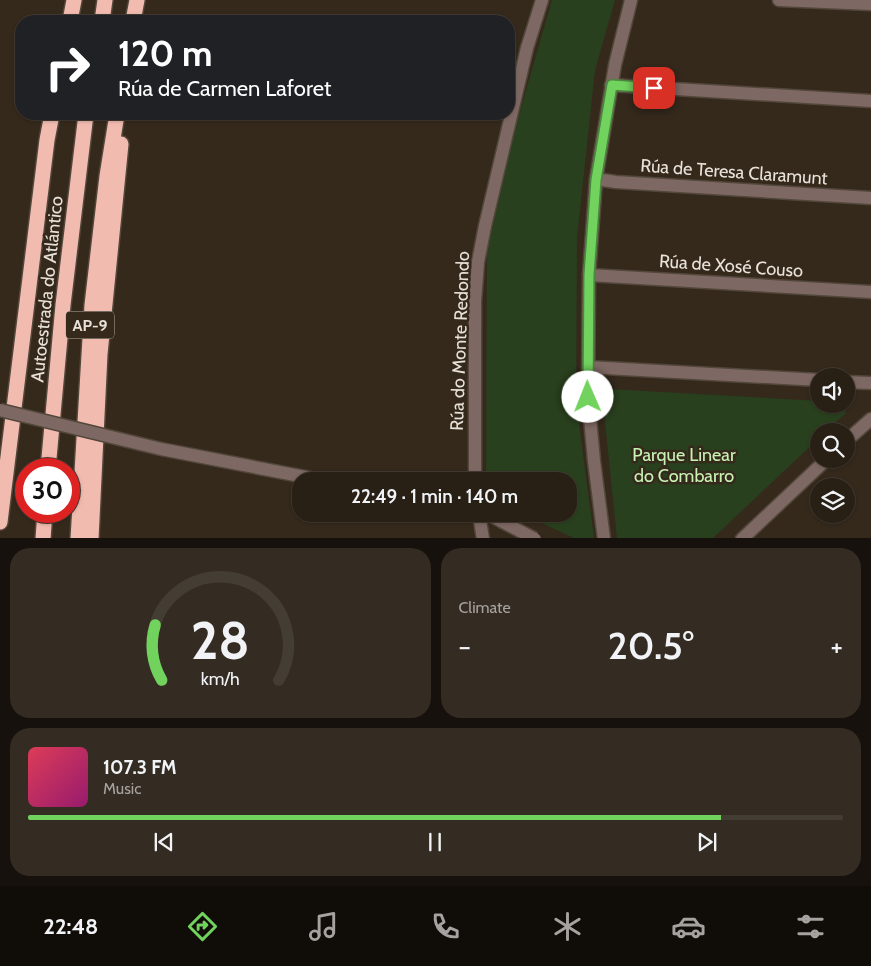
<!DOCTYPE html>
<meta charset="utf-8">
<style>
:root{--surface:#281f15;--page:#342c22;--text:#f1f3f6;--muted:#a5a2a0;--line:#443d34;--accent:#71d25e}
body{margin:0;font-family:Cabin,sans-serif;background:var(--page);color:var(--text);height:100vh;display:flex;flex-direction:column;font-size:19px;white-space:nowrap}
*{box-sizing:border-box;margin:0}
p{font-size:16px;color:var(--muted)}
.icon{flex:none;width:28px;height:28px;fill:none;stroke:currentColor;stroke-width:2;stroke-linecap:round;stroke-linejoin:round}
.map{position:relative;height:538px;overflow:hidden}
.sheet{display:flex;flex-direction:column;gap:10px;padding:10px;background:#16110c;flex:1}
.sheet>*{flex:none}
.guide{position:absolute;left:15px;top:15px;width:500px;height:105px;border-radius:20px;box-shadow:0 1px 4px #0004,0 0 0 1px var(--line);background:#202124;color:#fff;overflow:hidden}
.fabs{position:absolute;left:810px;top:368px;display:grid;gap:10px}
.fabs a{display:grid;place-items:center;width:45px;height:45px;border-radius:50%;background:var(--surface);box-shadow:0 1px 4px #0004,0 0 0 1px var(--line);font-size:25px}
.speed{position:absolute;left:15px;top:458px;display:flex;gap:10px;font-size:25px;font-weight:700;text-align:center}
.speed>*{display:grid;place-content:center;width:65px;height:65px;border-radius:50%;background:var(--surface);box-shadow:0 1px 4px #0004,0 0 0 1px var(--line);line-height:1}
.speed .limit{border:8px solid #d22;background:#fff;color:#111}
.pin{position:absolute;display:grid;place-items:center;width:42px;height:42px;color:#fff;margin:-21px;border-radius:10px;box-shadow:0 2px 8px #0006}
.me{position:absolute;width:55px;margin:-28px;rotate:359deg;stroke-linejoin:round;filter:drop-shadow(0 0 4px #0008)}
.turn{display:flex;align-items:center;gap:18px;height:105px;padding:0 20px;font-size:22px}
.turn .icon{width:65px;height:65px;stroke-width:2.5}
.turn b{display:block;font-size:35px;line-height:42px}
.big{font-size:38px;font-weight:600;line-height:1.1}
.sheet .tile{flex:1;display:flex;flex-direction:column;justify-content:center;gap:8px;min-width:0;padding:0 18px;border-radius:20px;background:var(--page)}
.sheet .dial{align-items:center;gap:0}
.dial svg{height:130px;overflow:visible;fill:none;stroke:var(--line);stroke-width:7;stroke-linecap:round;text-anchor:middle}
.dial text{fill:var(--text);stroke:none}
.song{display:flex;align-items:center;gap:15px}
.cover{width:60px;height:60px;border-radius:8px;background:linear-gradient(135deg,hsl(350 70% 55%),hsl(320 70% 35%))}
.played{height:5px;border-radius:2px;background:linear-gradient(90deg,var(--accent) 85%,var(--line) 85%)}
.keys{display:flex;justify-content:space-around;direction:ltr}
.heat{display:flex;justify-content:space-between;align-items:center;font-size:28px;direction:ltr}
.sheet .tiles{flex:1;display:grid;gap:10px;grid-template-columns:1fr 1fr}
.tile:last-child{grid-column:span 2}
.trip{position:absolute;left:292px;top:472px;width:285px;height:50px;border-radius:20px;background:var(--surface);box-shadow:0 1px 4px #0004,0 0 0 1px var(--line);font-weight:600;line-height:50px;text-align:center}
.menu{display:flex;height:80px;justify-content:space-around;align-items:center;background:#100c08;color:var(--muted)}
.menu .icon{width:35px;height:35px}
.menu .on{color:var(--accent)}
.menu b{font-size:22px;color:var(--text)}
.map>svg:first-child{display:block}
</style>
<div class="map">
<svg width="871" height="539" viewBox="0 0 871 539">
<rect width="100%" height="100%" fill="#35291c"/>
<g fill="#29401e">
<polygon points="552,0 615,0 595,70 577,237 576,401 594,538 574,538 522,514 569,514 569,481 486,481 487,250 516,125"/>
<polygon points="608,389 819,401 819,404 840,404 846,413 826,431 819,431 819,438 713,538 617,538 602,393"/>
</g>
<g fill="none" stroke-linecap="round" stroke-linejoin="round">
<defs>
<g id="minor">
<polyline points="779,0 871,4"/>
<polyline points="611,85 871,101"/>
<polyline points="596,179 616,182 871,198"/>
<polyline points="589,275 871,292"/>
<polyline points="588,367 819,380"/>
<polyline points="846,382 871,383"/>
<polyline points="846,441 871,419"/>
<polyline points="161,449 326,481"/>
<polyline points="475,481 475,301 478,262 485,226 527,48 542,0"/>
<polyline points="479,514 483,539"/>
<polyline points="488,514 501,521"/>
<polyline points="604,539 594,461 588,397 589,275 596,179 615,65 631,0"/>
<polyline points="742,539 827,459"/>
</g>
<g id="highway">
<polyline points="70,21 74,0"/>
<polyline points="102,21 105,0"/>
<polyline points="133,21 137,0"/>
<polyline points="48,469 63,305 86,114"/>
<polyline points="0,522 47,140 52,114"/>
<polyline points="43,539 45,511"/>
<polyline points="78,539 92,305 107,176 117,114"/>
<polyline points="91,539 100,354 121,144"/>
</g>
</defs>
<use href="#minor" stroke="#52473a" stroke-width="15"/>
<use href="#highway" stroke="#52473a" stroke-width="18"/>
<use href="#minor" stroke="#7e6863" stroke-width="12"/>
<use href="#highway" stroke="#f2bbb0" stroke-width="15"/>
<defs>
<g id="minor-bridge">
<polyline points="0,410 161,449"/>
<polyline points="501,521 535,539"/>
</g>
</defs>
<use href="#minor-bridge" stroke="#52473a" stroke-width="15" stroke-linecap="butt"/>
<use href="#minor-bridge" stroke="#7e6863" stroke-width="12"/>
</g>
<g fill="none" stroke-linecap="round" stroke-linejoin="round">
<defs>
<polyline id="route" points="588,397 589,275 596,180 612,85 654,88"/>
</defs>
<use href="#route" stroke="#49883d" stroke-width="12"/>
<use href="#route" stroke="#71d25e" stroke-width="9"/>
</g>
<g text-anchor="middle" stroke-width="5" stroke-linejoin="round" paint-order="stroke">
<rect fill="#35291c" stroke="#b3aaa0" stroke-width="1" x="66" y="311.5" width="48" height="27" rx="4"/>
<g font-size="16" font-weight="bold" fill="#e9e2d9">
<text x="90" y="331">AP-9</text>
</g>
<g font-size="18" fill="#e9e2d9" stroke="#35291c">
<text transform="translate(734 172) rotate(4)" y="6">Rúa de Teresa Claramunt</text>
<text transform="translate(731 266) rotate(4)" y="6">Rúa de Xosé Couso</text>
<text transform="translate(47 289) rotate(-84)" y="6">Autoestrada do Atlántico</text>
<text transform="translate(460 341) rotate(-88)" y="6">Rúa do Monte Redondo</text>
</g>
<g font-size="18" fill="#c6f2b3" stroke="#35291c">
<text x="684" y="461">Parque Linear<tspan x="684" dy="21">do Combarro</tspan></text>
</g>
</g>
</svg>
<div class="fabs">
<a><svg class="icon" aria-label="sound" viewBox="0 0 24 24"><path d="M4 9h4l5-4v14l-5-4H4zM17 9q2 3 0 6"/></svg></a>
<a><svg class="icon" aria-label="search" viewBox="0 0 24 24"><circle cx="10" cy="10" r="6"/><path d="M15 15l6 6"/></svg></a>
<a><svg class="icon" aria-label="layers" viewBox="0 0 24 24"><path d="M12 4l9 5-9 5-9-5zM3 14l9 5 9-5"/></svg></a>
</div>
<div class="speed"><div class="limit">30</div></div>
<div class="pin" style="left:654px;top:88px;background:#d93025"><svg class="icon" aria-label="arrive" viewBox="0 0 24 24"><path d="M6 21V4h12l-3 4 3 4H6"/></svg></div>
<svg class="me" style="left:588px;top:397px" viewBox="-20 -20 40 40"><circle r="19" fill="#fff"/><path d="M0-13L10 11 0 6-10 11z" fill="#71d25e"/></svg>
<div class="trip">22:49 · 1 min · 140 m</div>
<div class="guide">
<div class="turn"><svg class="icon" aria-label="right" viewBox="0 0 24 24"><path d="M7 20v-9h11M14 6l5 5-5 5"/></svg><div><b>120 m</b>Rúa de Carmen Laforet</div></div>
</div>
</div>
<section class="sheet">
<div class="tiles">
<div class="tile dial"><svg viewBox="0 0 100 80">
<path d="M14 69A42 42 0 1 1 86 69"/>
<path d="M14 69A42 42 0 0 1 10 35" stroke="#71d25e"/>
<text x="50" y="56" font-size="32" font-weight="700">28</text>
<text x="50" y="72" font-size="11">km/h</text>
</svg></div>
<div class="tile"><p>Climate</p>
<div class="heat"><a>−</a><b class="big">20.5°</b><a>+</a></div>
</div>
<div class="tile">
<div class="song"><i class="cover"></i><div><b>107.3 FM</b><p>Music</p></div></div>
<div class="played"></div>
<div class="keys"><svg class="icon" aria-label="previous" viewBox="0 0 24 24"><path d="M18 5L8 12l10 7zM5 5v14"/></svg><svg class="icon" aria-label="pause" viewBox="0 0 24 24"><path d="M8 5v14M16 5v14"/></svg><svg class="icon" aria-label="next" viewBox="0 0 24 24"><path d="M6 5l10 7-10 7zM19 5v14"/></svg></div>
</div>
</div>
</section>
<nav class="menu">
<b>22:48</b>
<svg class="icon on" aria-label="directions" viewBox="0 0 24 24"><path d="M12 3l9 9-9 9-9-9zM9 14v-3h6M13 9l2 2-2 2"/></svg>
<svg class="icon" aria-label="music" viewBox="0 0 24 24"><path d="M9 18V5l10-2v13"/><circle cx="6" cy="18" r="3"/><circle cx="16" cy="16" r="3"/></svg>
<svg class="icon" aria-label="phone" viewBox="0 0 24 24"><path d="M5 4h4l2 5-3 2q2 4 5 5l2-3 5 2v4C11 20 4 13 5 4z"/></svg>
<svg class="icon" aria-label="climate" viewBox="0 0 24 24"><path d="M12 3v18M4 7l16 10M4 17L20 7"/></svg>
<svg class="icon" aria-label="car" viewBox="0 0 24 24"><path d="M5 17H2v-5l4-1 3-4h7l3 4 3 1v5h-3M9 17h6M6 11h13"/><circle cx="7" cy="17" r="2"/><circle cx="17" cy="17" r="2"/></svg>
<svg class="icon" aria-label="filters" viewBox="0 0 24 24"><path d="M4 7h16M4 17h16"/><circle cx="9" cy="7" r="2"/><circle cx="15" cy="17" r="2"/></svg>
</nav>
